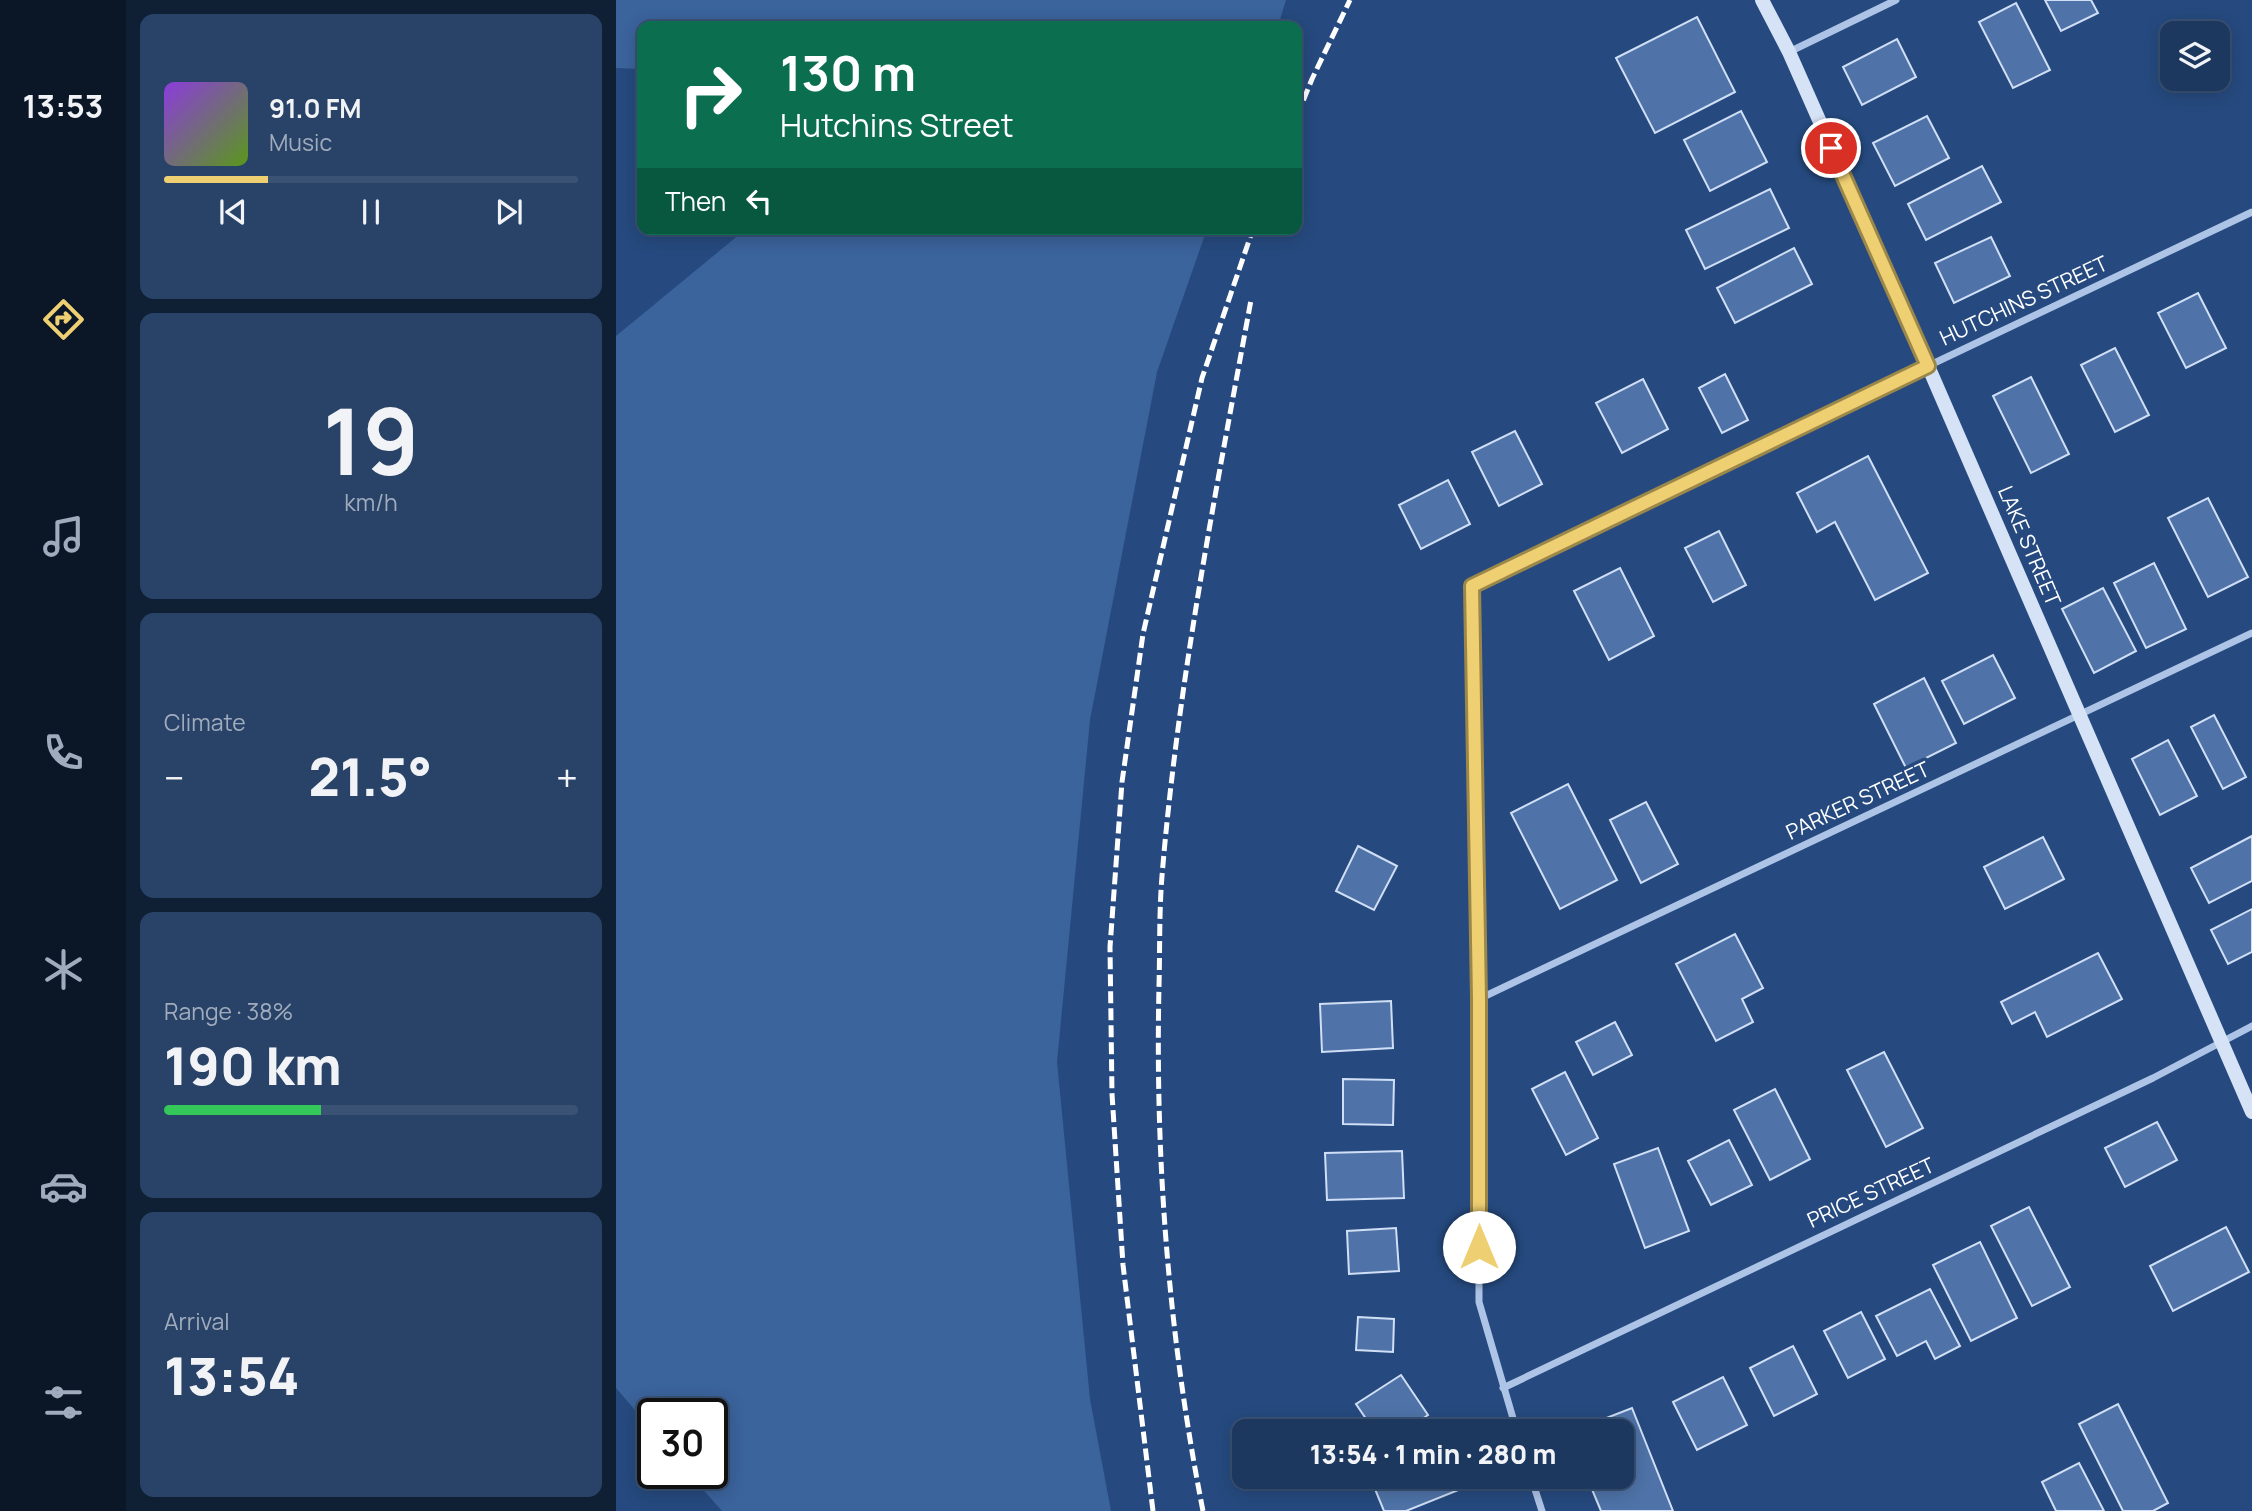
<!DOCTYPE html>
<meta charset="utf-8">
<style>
:root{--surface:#1c385f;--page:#294368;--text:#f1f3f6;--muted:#a0acbd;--line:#3a5274;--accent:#eecf72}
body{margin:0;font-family:Manrope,sans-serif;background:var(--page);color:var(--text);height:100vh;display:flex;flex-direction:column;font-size:26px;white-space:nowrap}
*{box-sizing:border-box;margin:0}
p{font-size:23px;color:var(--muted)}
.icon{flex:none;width:38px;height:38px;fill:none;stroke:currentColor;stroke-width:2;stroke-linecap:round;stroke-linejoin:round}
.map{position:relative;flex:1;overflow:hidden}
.sheet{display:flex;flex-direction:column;gap:14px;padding:14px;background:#0f1f34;width:490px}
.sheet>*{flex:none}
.hud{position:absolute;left:21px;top:21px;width:665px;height:214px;border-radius:14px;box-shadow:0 4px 18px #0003,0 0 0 2px var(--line);background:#0b6e4f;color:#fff;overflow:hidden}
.tools{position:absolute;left:1544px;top:21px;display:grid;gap:14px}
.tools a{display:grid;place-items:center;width:70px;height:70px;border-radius:14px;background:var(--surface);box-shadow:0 4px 18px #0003,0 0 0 2px var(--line);font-size:35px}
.speed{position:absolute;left:21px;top:1398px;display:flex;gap:14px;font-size:35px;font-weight:700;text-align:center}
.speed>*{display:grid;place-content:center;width:91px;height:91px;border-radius:50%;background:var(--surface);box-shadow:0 4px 18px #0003,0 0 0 2px var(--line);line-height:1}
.speed .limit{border:4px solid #111;border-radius:10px;background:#fff;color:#111}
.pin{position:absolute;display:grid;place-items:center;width:60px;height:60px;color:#fff;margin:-30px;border:4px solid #fff;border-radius:50%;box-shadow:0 2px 7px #0007}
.me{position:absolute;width:77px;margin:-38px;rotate:0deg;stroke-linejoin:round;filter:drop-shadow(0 0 5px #0008)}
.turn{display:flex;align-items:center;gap:24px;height:147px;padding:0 28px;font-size:32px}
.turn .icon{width:91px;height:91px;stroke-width:2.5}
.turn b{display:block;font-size:49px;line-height:60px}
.then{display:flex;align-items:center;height:66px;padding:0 28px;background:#0003;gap:14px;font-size:26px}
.big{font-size:52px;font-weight:800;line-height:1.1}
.sheet .card{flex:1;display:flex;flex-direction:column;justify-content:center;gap:10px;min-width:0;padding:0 24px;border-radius:14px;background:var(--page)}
.sheet .dial{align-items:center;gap:0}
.dial b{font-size:91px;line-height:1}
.song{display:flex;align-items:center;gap:21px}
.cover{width:84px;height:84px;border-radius:10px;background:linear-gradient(135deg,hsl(270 70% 55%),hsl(90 70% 35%))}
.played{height:7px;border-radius:4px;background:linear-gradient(90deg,var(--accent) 25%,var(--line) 25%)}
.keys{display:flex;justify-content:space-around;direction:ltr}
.heat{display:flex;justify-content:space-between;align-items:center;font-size:38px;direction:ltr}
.charge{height:10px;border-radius:5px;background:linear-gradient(90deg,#34c759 38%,var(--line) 0)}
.trip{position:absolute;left:616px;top:1419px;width:402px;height:70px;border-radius:14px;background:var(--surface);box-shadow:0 4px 18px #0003,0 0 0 2px var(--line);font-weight:800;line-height:70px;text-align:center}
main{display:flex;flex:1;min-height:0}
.tabs{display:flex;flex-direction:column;width:126px;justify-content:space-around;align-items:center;background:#0b1626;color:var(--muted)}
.tabs .icon{width:49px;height:49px}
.tabs .on{color:var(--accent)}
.tabs b{font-size:32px;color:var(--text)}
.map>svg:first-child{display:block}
</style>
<main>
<nav class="tabs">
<b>13:53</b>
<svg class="icon on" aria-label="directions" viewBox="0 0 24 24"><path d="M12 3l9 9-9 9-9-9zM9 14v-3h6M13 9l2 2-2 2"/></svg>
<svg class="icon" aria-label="music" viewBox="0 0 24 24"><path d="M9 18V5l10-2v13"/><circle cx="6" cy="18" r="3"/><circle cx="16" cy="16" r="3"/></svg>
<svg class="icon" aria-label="phone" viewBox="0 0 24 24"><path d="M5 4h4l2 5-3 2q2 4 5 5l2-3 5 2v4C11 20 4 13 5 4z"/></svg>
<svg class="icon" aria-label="climate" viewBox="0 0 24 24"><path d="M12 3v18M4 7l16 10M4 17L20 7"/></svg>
<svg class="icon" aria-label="car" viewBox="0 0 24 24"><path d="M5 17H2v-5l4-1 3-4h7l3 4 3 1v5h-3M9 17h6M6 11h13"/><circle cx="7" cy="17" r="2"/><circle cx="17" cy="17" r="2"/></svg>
<svg class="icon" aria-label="filters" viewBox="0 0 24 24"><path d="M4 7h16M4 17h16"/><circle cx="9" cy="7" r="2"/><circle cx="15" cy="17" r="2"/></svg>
</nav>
<section class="sheet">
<div class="card">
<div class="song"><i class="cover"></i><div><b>91.0 FM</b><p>Music</p></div></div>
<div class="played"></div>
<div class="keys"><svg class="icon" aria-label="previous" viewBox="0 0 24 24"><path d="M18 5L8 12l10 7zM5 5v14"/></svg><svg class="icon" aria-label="pause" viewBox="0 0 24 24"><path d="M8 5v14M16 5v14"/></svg><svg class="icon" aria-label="next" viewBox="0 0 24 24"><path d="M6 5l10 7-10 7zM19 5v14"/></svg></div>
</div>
<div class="card dial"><b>19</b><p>km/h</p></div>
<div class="card"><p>Climate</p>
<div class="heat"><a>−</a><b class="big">21.5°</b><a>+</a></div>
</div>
<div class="card"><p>Range · 38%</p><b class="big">190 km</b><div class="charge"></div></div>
<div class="card"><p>Arrival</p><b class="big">13:54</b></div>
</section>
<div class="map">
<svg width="1636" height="1511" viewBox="0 0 1636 1511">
<rect width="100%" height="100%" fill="#264a7f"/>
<g fill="#3b639c">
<polygon points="0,0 670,0 662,26 26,26 26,69 0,68"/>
<polygon points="130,229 591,229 541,372 474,720 441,1062 474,1399 495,1511 106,1511 73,1474 96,1474 96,1414 37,1414 37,1431 0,1388 0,336"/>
</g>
<g fill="#4f73a8" stroke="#d0dff5" stroke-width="2">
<polygon points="1429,0 1475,0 1482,13 1445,31"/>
<polygon points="1400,3 1434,70 1397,88 1363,22"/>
<polygon points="1081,17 1119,92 1039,133 1000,58"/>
<polygon points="1281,39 1300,77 1246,105 1227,67"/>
<polygon points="1125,111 1151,162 1094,191 1068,140"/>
<polygon points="1311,116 1333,158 1279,186 1257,143"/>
<polygon points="1366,166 1385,202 1310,240 1292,204"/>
<polygon points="1154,189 1173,228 1089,269 1070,230"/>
<polygon points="1375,237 1394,276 1338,303 1319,263"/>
<polygon points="1178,248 1196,284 1119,323 1101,288"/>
<polygon points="1582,293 1610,348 1570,368 1542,313"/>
<polygon points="1499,348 1533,415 1499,432 1465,365"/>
<polygon points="1109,374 1132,420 1106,433 1083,388"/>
<polygon points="1415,377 1453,454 1415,473 1377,396"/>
<polygon points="1027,379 1052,429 1006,453 980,403"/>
<polygon points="899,431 926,484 883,506 856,452"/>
<polygon points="1252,456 1312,573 1259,600 1219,522 1201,532 1181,493"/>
<polygon points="832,480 854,524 805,549 783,505"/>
<polygon points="1592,498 1632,577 1592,597 1552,518"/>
<polygon points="1103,531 1130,585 1097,602 1069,548"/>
<polygon points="1538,563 1570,629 1530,648 1498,583"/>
<polygon points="1004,568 1038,636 993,660 958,591"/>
<polygon points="1487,588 1520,651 1478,673 1446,609"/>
<polygon points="1377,655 1399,698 1348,724 1326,681"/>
<polygon points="1308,678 1340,743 1290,768 1258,704"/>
<polygon points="1598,715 1630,777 1607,789 1575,727"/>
<polygon points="1552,740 1581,796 1544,815 1516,759"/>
<polygon points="952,784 1001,880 944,909 895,813"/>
<polygon points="1030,802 1062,864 1025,883 994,820"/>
<polygon points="1636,836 1636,881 1593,903 1575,868"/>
<polygon points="1427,837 1448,879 1389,909 1368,867"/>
<polygon points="742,846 781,866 758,910 720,891"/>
<polygon points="1636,909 1636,952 1612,964 1595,930"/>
<polygon points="1119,934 1147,988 1126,999 1137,1022 1100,1041 1060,964"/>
<polygon points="1482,953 1506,999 1431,1037 1419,1012 1396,1024 1385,1002"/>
<polygon points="775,1001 777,1048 706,1052 704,1004"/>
<polygon points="999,1022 1016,1055 977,1075 960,1042"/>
<polygon points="1268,1052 1307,1128 1270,1147 1231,1070"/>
<polygon points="949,1072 982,1138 950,1155 916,1089"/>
<polygon points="727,1079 778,1080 777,1125 727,1124"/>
<polygon points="1159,1089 1194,1159 1154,1180 1118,1110"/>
<polygon points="1541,1122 1561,1160 1509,1187 1489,1148"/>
<polygon points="1113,1140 1136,1185 1095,1205 1072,1161"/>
<polygon points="1042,1148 1073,1231 1029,1248 998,1164"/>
<polygon points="786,1151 788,1198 711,1200 709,1153"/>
<polygon points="1413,1207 1454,1287 1416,1306 1375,1226"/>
<polygon points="1610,1227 1633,1272 1557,1311 1534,1266"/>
<polygon points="780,1228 783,1271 733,1274 731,1231"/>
<polygon points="1364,1242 1401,1318 1355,1341 1317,1265"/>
<polygon points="1314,1289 1344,1346 1319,1359 1310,1341 1281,1356 1260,1316"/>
<polygon points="1245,1312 1269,1359 1232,1378 1208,1331"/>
<polygon points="742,1317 778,1319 777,1352 740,1350"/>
<polygon points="1177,1346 1201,1394 1158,1416 1134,1368"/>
<polygon points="785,1375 812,1415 787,1432 759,1432 740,1404"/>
<polygon points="1107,1377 1131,1425 1081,1450 1057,1402"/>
<polygon points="1502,1404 1552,1503 1537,1511 1507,1511 1463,1424"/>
<polygon points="1016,1408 1057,1511 985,1511 975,1487 989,1481 987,1477 1006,1477 1006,1432 989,1432 985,1420"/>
<polygon points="1463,1463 1488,1511 1440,1511 1426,1482"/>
<polygon points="754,1477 840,1477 845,1489 790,1511 768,1511"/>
</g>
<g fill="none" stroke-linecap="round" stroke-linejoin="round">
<g stroke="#adc4e6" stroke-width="7">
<polyline points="1173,52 1280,0"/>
<polyline points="863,999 1636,633"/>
<polyline points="887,1388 1537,1078 1636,1026"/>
<polyline points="901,1432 863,1302 863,999 856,586 1312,366 1636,212"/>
<polyline points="915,1477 926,1511"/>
</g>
<polyline stroke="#d6e2f5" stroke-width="14" points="1146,0 1173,52 1312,366 1636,1112"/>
<g stroke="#fff" stroke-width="5" stroke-dasharray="12 5" stroke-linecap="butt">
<polyline points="681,116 696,79 734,0"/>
<polyline points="537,1511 507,1265 496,1094 494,947 506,782 527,634 586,378 637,229"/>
<path d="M587,1511C553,1339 539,1161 543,986C544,950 543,912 546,876C562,682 600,491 635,300"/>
</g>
</g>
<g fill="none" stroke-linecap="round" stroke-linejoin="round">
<defs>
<polyline id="route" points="863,1247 863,999 856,586 1312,366 1215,148"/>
</defs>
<use href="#route" stroke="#9b874a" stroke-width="18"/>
<use href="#route" stroke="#eecf72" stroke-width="12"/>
</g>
<g text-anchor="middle" stroke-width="7" stroke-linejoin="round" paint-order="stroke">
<g font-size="21" fill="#fff" stroke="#264a7f">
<text transform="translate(1408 301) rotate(-25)" y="7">HUTCHINS STREET</text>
<text transform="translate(1413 546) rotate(67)" y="7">LAKE STREET</text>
<text transform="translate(1242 801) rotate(-25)" y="7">PARKER STREET</text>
<text transform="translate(1255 1193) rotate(-25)" y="7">PRICE STREET</text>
</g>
</g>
</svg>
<div class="tools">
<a><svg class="icon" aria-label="layers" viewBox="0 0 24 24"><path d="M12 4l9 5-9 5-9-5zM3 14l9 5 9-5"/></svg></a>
</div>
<div class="speed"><div class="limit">30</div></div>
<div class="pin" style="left:1215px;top:148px;background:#d93025"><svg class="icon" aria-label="arrive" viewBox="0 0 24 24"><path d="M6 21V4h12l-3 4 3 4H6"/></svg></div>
<svg class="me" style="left:863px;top:1247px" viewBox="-20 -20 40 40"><circle r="19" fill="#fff"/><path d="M0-13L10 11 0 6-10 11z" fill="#eecf72"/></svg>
<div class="trip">13:54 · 1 min · 280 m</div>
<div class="hud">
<div class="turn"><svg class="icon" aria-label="right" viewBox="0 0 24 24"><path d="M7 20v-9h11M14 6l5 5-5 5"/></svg><div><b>130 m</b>Hutchins Street</div></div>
<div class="then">Then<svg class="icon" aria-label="left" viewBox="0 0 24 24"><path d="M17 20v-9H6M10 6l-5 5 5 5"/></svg></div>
</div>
</div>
</main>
